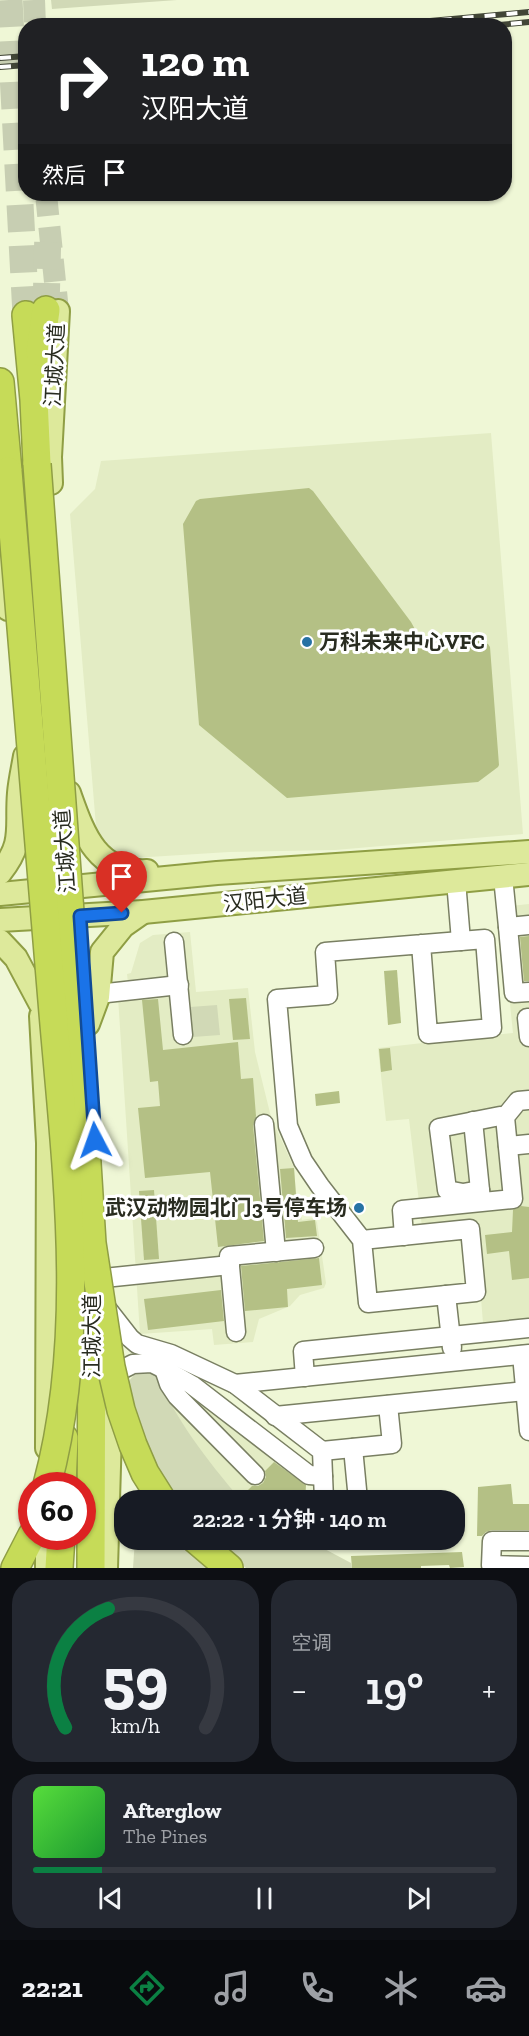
<!DOCTYPE html>
<html lang="zh">
<meta charset="utf-8">
<style>
:root{--surface:#171b24;--page:#242831;--text:#f1f3f6;--muted:#9ea1a6;--line:#363941;--accent:#0b8043}
body{margin:0;font-family:"Zilla Slab","Noto Sans SC",serif;background:var(--page);color:var(--text);height:100vh;display:flex;flex-direction:column;font-size:22px;white-space:nowrap}
*{box-sizing:border-box;margin:0}
p{font-size:20px;color:var(--muted)}
.icon{flex:none;width:33px;height:33px;fill:none;stroke:currentColor;stroke-width:2;stroke-linecap:round;stroke-linejoin:round}
.map{position:relative;height:1568px;overflow:hidden}
.drawer{display:flex;flex-direction:column;gap:12px;padding:12px;background:#0d0f14;flex:1}
.drawer>*{flex:none}
.guide{position:absolute;left:18px;top:18px;width:494px;height:183px;border-radius:24px;box-shadow:0 2px 4px #0004;background:#202124;color:#fff;overflow:hidden}
.speed{position:absolute;left:18px;top:1472px;display:flex;gap:12px;font-size:30px;font-weight:700;text-align:center}
.speed>*{display:grid;place-content:center;width:78px;height:78px;border-radius:50%;background:var(--surface);box-shadow:0 2px 4px #0004;line-height:1}
.speed .limit{border:9px solid #d22;background:#fff;color:#111}
.pin{position:absolute;display:grid;place-items:center;width:51px;height:51px;color:#fff;margin:-62px -26px;border-radius:50% 50% 50% 0;rotate:-45deg;box-shadow:0 0 6px #0007}
.pin .icon{rotate:45deg}
.me{position:absolute;width:66px;margin:-33px;rotate:356deg;stroke-linejoin:round;filter:drop-shadow(0 0 4px #0008)}
.turn{display:flex;align-items:center;gap:21px;height:126px;padding:0 24px;font-size:27px}
.turn .icon{width:78px;height:78px;stroke-width:2.5}
.turn b{display:block;font-size:42px;line-height:51px}
.then{display:flex;align-items:center;height:57px;padding:0 24px;background:#0003;gap:12px;font-size:22px}
.big{font-size:45px;font-weight:600;line-height:1.1}
.drawer .tile{flex:1;display:flex;flex-direction:column;justify-content:center;gap:9px;min-width:0;padding:0 21px;border-radius:24px;background:var(--page)}
.drawer .dial{align-items:center;gap:0}
.dial svg{height:156px;overflow:visible;fill:none;stroke:var(--line);stroke-width:7;stroke-linecap:round;text-anchor:middle}
.dial text{fill:var(--text);stroke:none}
.song{display:flex;align-items:center;gap:18px}
.cover{width:72px;height:72px;border-radius:9px;background:linear-gradient(135deg,hsl(110 70% 55%),hsl(130 70% 35%))}
.played{height:6px;border-radius:3px;background:linear-gradient(90deg,var(--accent) 15%,var(--line) 15%)}
.keys{display:flex;justify-content:space-around;direction:ltr}
.heat{display:flex;justify-content:space-between;align-items:center;font-size:33px;direction:ltr}
.drawer .tiles{flex:1;display:grid;gap:12px;grid-template-columns:1fr 1fr}
.tile:last-child{grid-column:span 2}
.trip{position:absolute;left:114px;top:1490px;width:351px;height:60px;border-radius:24px;background:var(--surface);box-shadow:0 2px 4px #0004;font-weight:600;line-height:60px;text-align:center}
.tab-bar{display:flex;height:96px;justify-content:space-around;align-items:center;background:#090b0e;color:var(--muted)}
.tab-bar .icon{width:42px;height:42px}
.tab-bar .active{color:var(--accent)}
.tab-bar b{font-size:27px;color:var(--text)}
.map>svg:first-child{display:block}
</style>
<div class="map">
<svg width="529" height="1568" viewBox="0 0 529 1568">
<rect width="100%" height="100%" fill="#eff7d6"/>
<g fill="#e3ecc4">
<polygon points="491,433 523,834 335,850 229,852 133,858 110,850 96,826 70,514 95,489 101,461"/>
<polygon points="529,904 529,1318 483,1323 481,1298 486,1297 479,1222 424,1228 422,1227 409,1119 386,1121 378,1048 513,1033 500,907"/>
<polygon points="190,932 196,992 248,988 255,1052 271,1117 294,1168 296,1192 302,1220 314,1218 317,1222 326,1283 324,1288 300,1295 290,1306 259,1319 253,1342 214,1345 212,1329 140,1334 118,997 129,992 127,974 131,973 140,943 153,935"/>
<polygon points="154,1370 193,1393 278,1458 306,1484 305,1500 241,1500 208,1463 194,1442 167,1399"/>
</g>
<g fill="#d1d9b6">
<polygon points="51,0 177,0 52,9"/>
<polygon points="217,1005 220,1035 193,1037 190,1007"/>
<path d="M154,1370C176,1420 206,1459 241,1500H176L147,1452L127,1386C132,1372 141,1372 154,1370Z"/>
<polygon points="135,1539 183,1539 214,1568 133,1568"/>
<polygon points="210,1539 306,1539 351,1563 352,1568 246,1568"/>
</g>
<g fill="#b4c085">
<polygon points="309,488 313,491 411,622 423,644 474,639 488,644 490,647 499,765 498,767 478,782 287,798 199,725 183,524 196,501 200,499"/>
<polygon points="529,936 529,981 524,981 520,937"/>
<polygon points="397,970 401,1023 388,1025 384,971"/>
<polygon points="246,998 250,1039 233,1040 229,999"/>
<polygon points="158,999 163,1050 238,1042 241,1079 253,1078 256,1116 253,1125 264,1241 218,1247 210,1172 145,1178 138,1108 160,1106 158,1081 150,1082 142,1000"/>
<polygon points="390,1048 392,1070 381,1072 379,1049"/>
<polygon points="339,1091 340,1103 316,1106 315,1094"/>
<polygon points="294,1168 298,1222 315,1220 317,1236 286,1238 280,1169"/>
<polygon points="154,1190 159,1259 144,1260 139,1191"/>
<polygon points="521,1206 529,1207 529,1278 512,1280 509,1251 487,1254 485,1235 512,1232 513,1210"/>
<polygon points="319,1258 322,1285 287,1289 288,1307 245,1311 241,1266"/>
<polygon points="221,1290 224,1321 148,1330 144,1299"/>
<polygon points="274,1462 306,1485 305,1500 238,1500 252,1486 258,1486 263,1483 266,1477 265,1471"/>
<polygon points="511,1484 513,1504 529,1504 529,1530 492,1530 486,1532 482,1536 477,1536 478,1487"/>
<polygon points="462,1552 464,1567 450,1568 449,1565 421,1566 421,1568 352,1568 351,1556"/>
</g>
<g fill="none" stroke-linecap="round" stroke-linejoin="round">
<g stroke="#c7ceb2" stroke-width="22" stroke-dasharray="22 11" stroke-linecap="butt">
<polyline points="34,0 35,26"/>
<polyline points="46,194 58,311"/>
</g>
<g stroke="#c7ceb2" stroke-width="27" stroke-dasharray="27 14" stroke-linecap="butt">
<polyline points="9,0 26,315"/>
<polyline points="46,310 48,229"/>
</g>
<defs>
<g id="minor">
<polyline points="503,877 508,927 529,925"/>
<polyline points="456,881 461,941"/>
<polyline points="508,927 514,993 529,992"/>
<polyline points="174,942 183,1035"/>
<polyline points="98,994 179,985"/>
<polyline points="529,1018 527,1018 529,1037"/>
<polyline points="473,1121 481,1200"/>
<polyline points="264,1124 276,1252"/>
<polyline points="508,1146 529,1144"/>
<polyline points="480,1190 463,1193 447,1190 439,1128 500,1116 505,1117"/>
<polyline points="404,1236 402,1210 513,1199 505,1117 518,1101 529,1100"/>
<polyline points="362,1240 470,1229 476,1292 368,1303 362,1240 320,1186 303,1161 288,1126 277,999 328,995 325,952 485,939 492,1028 428,1034 421,944"/>
<polyline points="104,1278 230,1265"/>
<polyline points="446,1295 452,1348"/>
<polyline points="105,1306 130,1338 137,1344 171,1354 235,1384 322,1451 324,1500"/>
<polyline points="236,1332 229,1256 314,1248"/>
<polyline points="522,1355 529,1431"/>
<polyline points="164,1369 169,1384 177,1396 255,1475"/>
<polyline points="305,1377 303,1351 529,1328"/>
<polyline points="108,1381 117,1372 133,1364 152,1363 164,1369 192,1385 309,1475 323,1476"/>
<polyline points="235,1384 529,1354"/>
<polyline points="275,1416 525,1391"/>
<polyline points="353,1448 358,1500"/>
<polyline points="322,1451 392,1444 388,1405"/>
<polyline points="358,1539 372,1539"/>
<polyline points="529,1541 492,1541 491,1565 529,1566"/>
</g>
<g id="major">
<polyline points="51,483 50,457 58,311"/>
<polyline points="0,552 8,609"/>
<path d="M69,793C83,832 96,874 147,871"/>
<path d="M0,873C25,842 16,828 19,793C20,781 23,768 25,756"/>
<polyline points="0,894 217,873 529,852"/>
<polyline points="0,920 143,912 529,874"/>
<polyline points="0,941 16,958 40,1003"/>
<polyline points="41,1016 48,1143 47,1448"/>
<polyline points="88,1024 98,997 102,952 123,926 143,912"/>
<polyline points="47,1568 47,1536"/>
<polyline points="106,1568 110,1433 109,1390"/>
</g>
<g id="highway">
<polyline points="26,315 34,400 37,464"/>
<polyline points="40,352 46,310"/>
<polyline points="0,382 8,471"/>
<polyline points="62,1485 64,1438"/>
<polyline points="195,1539 229,1568"/>
<polyline points="15,1568 32,1535"/>
<polyline points="59,1568 61,1536"/>
<polyline points="91,1568 92,1293"/>
</g>
</defs>
<use href="#minor" stroke="#797f62" stroke-width="21"/>
<use href="#major" stroke="#8f9e44" stroke-width="26"/>
<use href="#highway" stroke="#8f9e44" stroke-width="30"/>
<use href="#minor" stroke="#fff" stroke-width="18"/>
<use href="#major" stroke="#dde99b" stroke-width="22"/>
<use href="#highway" stroke="#c6db58" stroke-width="27"/>
<defs>
<g id="rail">
<polyline points="375,26 529,12"/>
<polyline points="489,26 529,22"/>
<polyline points="0,58 26,56"/>
<polyline points="0,67 26,65"/>
</g>
</defs>
<use href="#rail" stroke="#424637" stroke-width="6"/>
<use href="#rail" stroke="#fff" stroke-width="4" stroke-dasharray="11" stroke-linecap="butt"/>
<defs>
<g id="highway-bridge">
<polyline points="37,464 79,1034 92,1243 111,1367 121,1410 133,1445 145,1473 162,1500"/>
<path d="M8,471C23,648 37,825 52,1001C65,1160 89,1329 47,1485"/>
</g>
</defs>
<use href="#highway-bridge" stroke="#8f9e44" stroke-width="30" stroke-linecap="butt"/>
<use href="#highway-bridge" stroke="#c6db58" stroke-width="27"/>
</g>
<g fill="none" stroke-linecap="round" stroke-linejoin="round">
<defs>
<polyline id="route" points="95,1140 80,916 122,913"/>
</defs>
<use href="#route" stroke="#114b97" stroke-width="15"/>
<use href="#route" stroke="#1a73e8" stroke-width="10"/>
</g>
<g fill="#2672a4" stroke="#fff" stroke-width="2">
<circle cx="307" cy="642" r="6"/>
<circle cx="359" cy="1208" r="6"/>
</g>
<g text-anchor="middle" stroke-width="6" stroke-linejoin="round" paint-order="stroke">
<g font-size="21" fill="#292c20" stroke="#fff">
<text transform="translate(55 365) rotate(-87)" y="7">江城大道</text>
<text transform="translate(65 851) rotate(-94)" y="7">江城大道</text>
<text transform="translate(265 900) rotate(-6)" y="7">汉阳大道</text>
<text transform="translate(92 1336) rotate(-90)" y="7">江城大道</text>
</g>
<g font-size="21" font-weight="bold" fill="#292c20" stroke="#fff" text-anchor="start">
<text x="319" y="649">万科未来中心VFC</text>
<text x="347" y="1215" text-anchor="end">武汉动物园北门3号停车场</text>
</g>
</g>
</svg>
<div class="speed"><div class="limit">60</div></div>
<div class="pin" style="left:122px;top:913px;background:#d93025"><svg class="icon" aria-label="arrive" viewBox="0 0 24 24"><path d="M6 21V4h12l-3 4 3 4H6"/></svg></div>
<svg class="me" style="left:95px;top:1140px" viewBox="-20 -20 40 40"><path d="M0-17L14 15 0 8-14 15z" fill="#1a73e8" stroke="#fff" stroke-width="4"/></svg>
<div class="trip">22:22 · 1 分钟 · 140 m</div>
<div class="guide">
<div class="turn"><svg class="icon" aria-label="right" viewBox="0 0 24 24"><path d="M7 20v-9h11M14 6l5 5-5 5"/></svg><div><b>120 m</b>汉阳大道</div></div>
<div class="then">然后<svg class="icon" aria-label="arrive" viewBox="0 0 24 24"><path d="M6 21V4h12l-3 4 3 4H6"/></svg></div>
</div>
</div>
<section class="drawer">
<div class="tiles">
<div class="tile dial"><svg viewBox="0 0 100 80">
<path d="M14 69A42 42 0 1 1 86 69"/>
<path d="M14 69A42 42 0 0 1 36 8" stroke="#0b8043"/>
<text x="50" y="56" font-size="32" font-weight="700">59</text>
<text x="50" y="72" font-size="11">km/h</text>
</svg></div>
<div class="tile"><p>空调</p>
<div class="heat"><a>−</a><b class="big">19°</b><a>+</a></div>
</div>
<div class="tile">
<div class="song"><i class="cover"></i><div><b>Afterglow</b><p>The Pines</p></div></div>
<div class="played"></div>
<div class="keys"><svg class="icon" aria-label="previous" viewBox="0 0 24 24"><path d="M18 5L8 12l10 7zM5 5v14"/></svg><svg class="icon" aria-label="pause" viewBox="0 0 24 24"><path d="M8 5v14M16 5v14"/></svg><svg class="icon" aria-label="next" viewBox="0 0 24 24"><path d="M6 5l10 7-10 7zM19 5v14"/></svg></div>
</div>
</div>
</section>
<nav class="tab-bar">
<b>22:21</b>
<svg class="icon active" aria-label="directions" viewBox="0 0 24 24"><path d="M12 3l9 9-9 9-9-9zM9 14v-3h6M13 9l2 2-2 2"/></svg>
<svg class="icon" aria-label="music" viewBox="0 0 24 24"><path d="M9 18V5l10-2v13"/><circle cx="6" cy="18" r="3"/><circle cx="16" cy="16" r="3"/></svg>
<svg class="icon" aria-label="phone" viewBox="0 0 24 24"><path d="M5 4h4l2 5-3 2q2 4 5 5l2-3 5 2v4C11 20 4 13 5 4z"/></svg>
<svg class="icon" aria-label="climate" viewBox="0 0 24 24"><path d="M12 3v18M4 7l16 10M4 17L20 7"/></svg>
<svg class="icon" aria-label="car" viewBox="0 0 24 24"><path d="M5 17H2v-5l4-1 3-4h7l3 4 3 1v5h-3M9 17h6M6 11h13"/><circle cx="7" cy="17" r="2"/><circle cx="17" cy="17" r="2"/></svg>
</nav>
